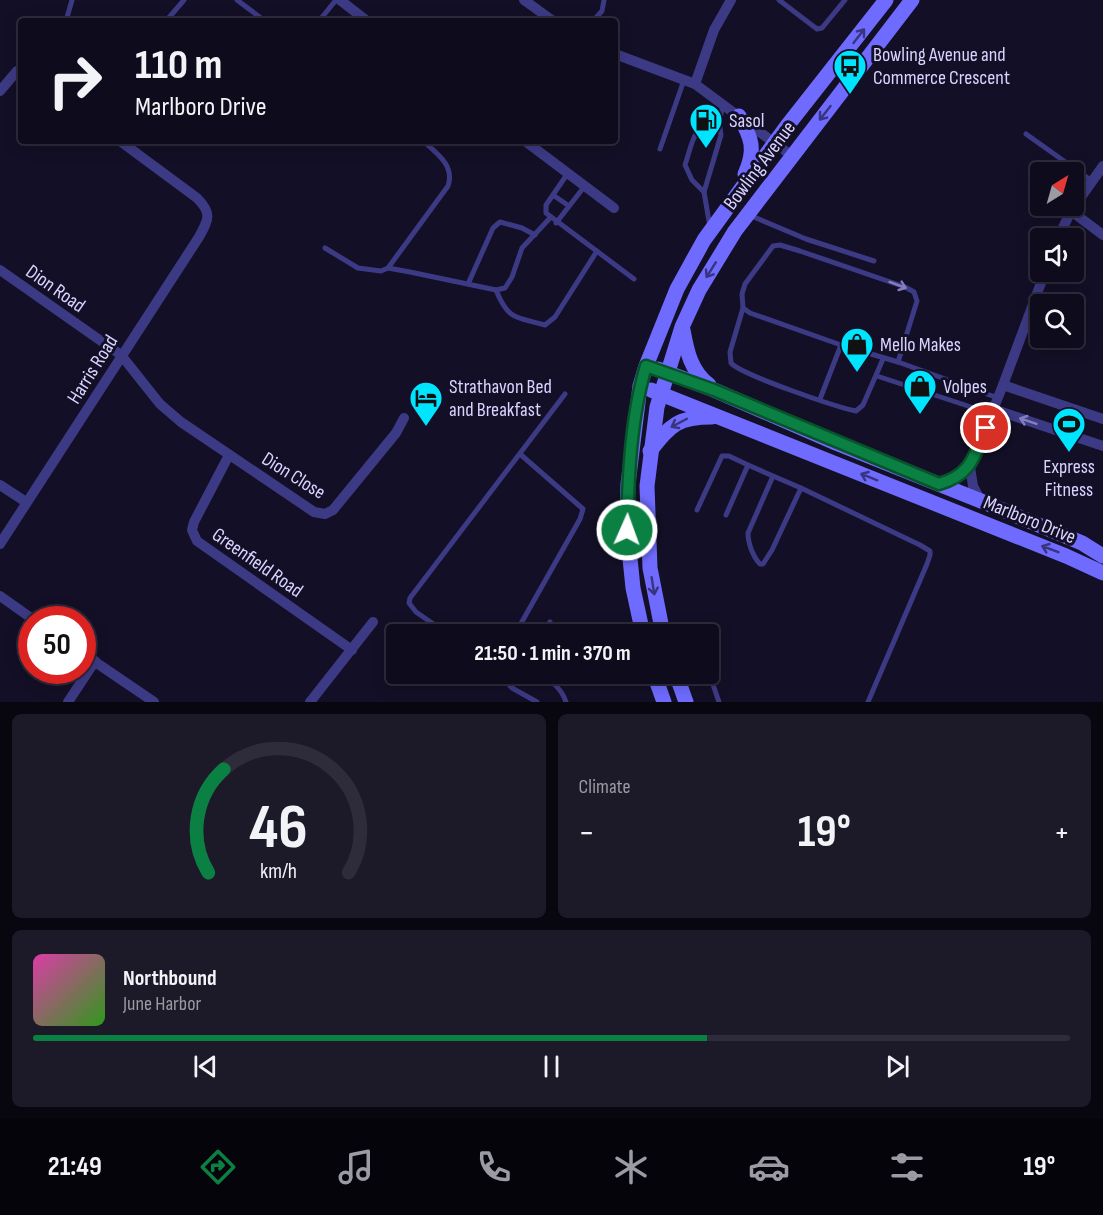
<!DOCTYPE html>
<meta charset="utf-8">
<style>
:root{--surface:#0e0b1c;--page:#1c1929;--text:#f1f3f6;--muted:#9b9ba3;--line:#2e2b3b;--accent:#0b8043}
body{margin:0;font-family:"Sofia Sans Condensed",sans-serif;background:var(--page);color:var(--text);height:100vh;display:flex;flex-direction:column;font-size:22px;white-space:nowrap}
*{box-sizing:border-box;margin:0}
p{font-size:20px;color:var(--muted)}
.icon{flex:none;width:33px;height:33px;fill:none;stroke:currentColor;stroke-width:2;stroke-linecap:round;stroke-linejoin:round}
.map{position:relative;height:702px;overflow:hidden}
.drawer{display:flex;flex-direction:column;gap:12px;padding:12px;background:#08060f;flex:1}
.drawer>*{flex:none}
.banner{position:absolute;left:18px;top:18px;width:600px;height:126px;border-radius:6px;box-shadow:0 3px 15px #0003,0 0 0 2px var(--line);background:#0e0b1c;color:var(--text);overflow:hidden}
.needle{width:39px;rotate:37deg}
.fabs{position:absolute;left:1030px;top:162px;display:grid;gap:12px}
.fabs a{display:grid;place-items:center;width:54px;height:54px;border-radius:6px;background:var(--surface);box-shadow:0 3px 15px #0003,0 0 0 2px var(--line);font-size:30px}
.speed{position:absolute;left:18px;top:606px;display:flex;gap:12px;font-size:30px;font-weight:700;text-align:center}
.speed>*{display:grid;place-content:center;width:78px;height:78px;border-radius:50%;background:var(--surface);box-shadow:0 3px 15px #0003,0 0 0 2px var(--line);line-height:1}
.speed .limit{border:9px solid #d22;background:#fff;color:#111}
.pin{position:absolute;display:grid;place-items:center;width:51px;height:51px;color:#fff;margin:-26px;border:3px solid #fff;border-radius:50%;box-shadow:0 2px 6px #0007}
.me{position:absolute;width:66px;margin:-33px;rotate:2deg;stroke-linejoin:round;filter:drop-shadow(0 0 4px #0008)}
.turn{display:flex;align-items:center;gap:21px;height:126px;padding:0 18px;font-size:27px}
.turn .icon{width:78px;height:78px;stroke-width:2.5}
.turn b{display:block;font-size:42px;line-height:51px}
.big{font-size:45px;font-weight:700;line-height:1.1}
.drawer .widget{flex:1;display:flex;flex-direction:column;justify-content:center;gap:9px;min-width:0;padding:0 21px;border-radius:9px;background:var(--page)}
.drawer .dial{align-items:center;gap:0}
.dial svg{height:156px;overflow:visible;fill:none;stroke:var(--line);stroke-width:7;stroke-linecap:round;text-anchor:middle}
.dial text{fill:var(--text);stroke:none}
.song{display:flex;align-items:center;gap:18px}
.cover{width:72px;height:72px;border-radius:9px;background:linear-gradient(135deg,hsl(320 70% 55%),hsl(110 70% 35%))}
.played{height:6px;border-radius:3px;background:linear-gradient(90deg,var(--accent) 65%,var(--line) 65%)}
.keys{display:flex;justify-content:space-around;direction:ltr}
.heat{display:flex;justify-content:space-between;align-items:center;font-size:33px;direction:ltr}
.drawer .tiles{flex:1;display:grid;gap:12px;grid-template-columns:1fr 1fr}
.widget:last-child{grid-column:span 2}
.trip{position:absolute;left:386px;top:624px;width:333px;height:60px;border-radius:6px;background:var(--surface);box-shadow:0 3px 15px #0003,0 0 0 2px var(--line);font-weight:700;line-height:60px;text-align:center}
.tabs{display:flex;height:96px;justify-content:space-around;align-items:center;background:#06040b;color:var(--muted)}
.tabs .icon{width:42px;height:42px}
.tabs .current{color:var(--accent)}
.tabs b{font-size:27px;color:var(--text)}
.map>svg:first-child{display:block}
</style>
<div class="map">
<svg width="1103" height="702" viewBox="0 0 1103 702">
<rect width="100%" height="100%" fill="#130f26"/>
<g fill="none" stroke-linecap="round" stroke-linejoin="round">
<g stroke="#3d3a85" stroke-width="5">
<polyline points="237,0 265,21"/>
<polyline points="779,0 817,29 822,28 845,0"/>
<polyline points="66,21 72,0"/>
<polyline points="166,21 184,0"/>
<polyline points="319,21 336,0"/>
<polyline points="593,21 602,11 604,0"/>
<polyline points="1026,134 1092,181"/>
<polyline points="660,149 684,80"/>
<polyline points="568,173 546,205 546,213 634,279"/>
<path d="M704,192L692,180L685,165C694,138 691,129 720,117"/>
<polyline points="553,195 569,206"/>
<polyline points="749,215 806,239 874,261"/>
<polyline points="556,223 584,187"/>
<polyline points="710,227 704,192 721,135 719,122 723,105"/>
<polyline points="325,248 358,268 381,271 388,268 410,272 496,290 505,288 512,277 522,248 550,218"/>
<path d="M388,268L448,186C455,166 437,153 423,141"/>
<polyline points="468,284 493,228 500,222 522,228 535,235"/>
<path d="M496,290C508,320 516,317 545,325L555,317L597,251"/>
<path d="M743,308L730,352L731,363C742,375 836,407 856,411L863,405L883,359"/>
<polyline points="841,345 750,313 743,308 742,294 745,284 773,246 780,245 800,251 905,287 914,292 917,301 898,362"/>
<polyline points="877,376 974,408 993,409"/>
<polyline points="820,399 841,345 898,362 998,398"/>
<polyline points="773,476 801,488"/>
<polyline points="697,510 722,456 729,456 748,465"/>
<path d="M726,515L748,465L773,476L748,533C748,543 753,557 760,564H763L772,550L801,488L920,545L930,551V555L927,564L868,702"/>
<polyline points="448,634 416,612 409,603 410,598 565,394"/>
<polyline points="515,634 580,519 583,509 520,454"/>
<polyline points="541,634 550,622"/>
<polyline points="708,670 719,702"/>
<polyline points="499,674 512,688 537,702"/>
<path d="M536,674C550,679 561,687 566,702"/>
<polyline points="507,683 513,674"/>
</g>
<g stroke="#3d3a85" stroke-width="10">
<polyline points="340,0 367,21"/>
<polyline points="524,0 553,21"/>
<polyline points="615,54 695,84 792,156"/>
<polyline points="695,84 714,30 731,0"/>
<polyline points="0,91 17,71 21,70"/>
<polyline points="525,141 614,208"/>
<polyline points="1071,211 1103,235"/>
<polyline points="1058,238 1071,211 1103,166"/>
<polyline points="0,270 121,355 160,404 181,422 314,512 325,514 333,510 396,433 404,418"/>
<polyline points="1003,385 1103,419"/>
<polyline points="993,409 1103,446"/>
<polyline points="229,455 194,522 192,530 197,541 352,650"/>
<polyline points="939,484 957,478 970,467"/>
<polyline points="0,485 26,502"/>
<polyline points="981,501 973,486 970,467 1003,385 1045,272"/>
<path d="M0,544L199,237C209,219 212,213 197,198L120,141"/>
<polyline points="0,596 34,620"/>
<polyline points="82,653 154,702"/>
<polyline points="68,702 95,661"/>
<polyline points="310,702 373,622"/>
</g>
<g stroke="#6f6bff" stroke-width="15">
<path d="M739,116C752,138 756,150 745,174"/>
<path d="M683,330C687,352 691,371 709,385"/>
<polyline points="658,369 714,390 836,443 981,501 1082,543 1103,556"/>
<polyline points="651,390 1066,556 1103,573"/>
<path d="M650,451C671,425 677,417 712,417"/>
<polyline points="643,634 633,588 627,529 628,484 640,386 646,366 677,289 704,240 787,126 886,0"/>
<polyline points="663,634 650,568 647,486 657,407 682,327 699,290 735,231 912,0"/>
<polyline points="654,674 664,702"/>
<polyline points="676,674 686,702"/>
</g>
</g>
<defs><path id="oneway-shaft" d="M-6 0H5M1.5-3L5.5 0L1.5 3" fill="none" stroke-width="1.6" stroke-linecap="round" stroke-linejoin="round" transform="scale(1.5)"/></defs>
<g stroke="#38347d">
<use href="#oneway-shaft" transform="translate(859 36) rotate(-52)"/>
<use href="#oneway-shaft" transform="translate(825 113) rotate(128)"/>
<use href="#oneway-shaft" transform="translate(711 270) rotate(122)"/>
<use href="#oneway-shaft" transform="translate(679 423) rotate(152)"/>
<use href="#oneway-shaft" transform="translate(869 477) rotate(-158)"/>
<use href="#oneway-shaft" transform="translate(1050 549) rotate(-159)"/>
<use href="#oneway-shaft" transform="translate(653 586) rotate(81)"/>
</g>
<g stroke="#837fbc">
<use href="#oneway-shaft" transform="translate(898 285) rotate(20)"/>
<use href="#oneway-shaft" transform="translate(1028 421) rotate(-161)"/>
</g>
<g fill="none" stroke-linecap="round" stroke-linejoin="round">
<defs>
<path id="route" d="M627,530C628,477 631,416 646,366L714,390L939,484C971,475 974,457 986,428"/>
</defs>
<use href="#route" stroke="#07532c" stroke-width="15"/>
<use href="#route" stroke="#0b8043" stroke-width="10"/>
</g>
<defs>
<symbol id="bus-pin" viewBox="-11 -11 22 30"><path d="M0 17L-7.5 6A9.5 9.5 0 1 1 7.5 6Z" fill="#00e5ff" stroke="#130f26"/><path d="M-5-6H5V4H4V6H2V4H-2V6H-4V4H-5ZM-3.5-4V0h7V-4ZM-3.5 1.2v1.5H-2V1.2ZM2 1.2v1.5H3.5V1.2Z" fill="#111"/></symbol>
<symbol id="fuel-pin" viewBox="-11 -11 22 30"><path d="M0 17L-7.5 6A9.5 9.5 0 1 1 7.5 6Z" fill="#00e5ff" stroke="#130f26"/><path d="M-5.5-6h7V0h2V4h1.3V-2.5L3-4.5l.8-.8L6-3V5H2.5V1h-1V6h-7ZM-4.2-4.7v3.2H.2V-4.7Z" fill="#111"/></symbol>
<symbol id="shop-pin" viewBox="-11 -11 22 30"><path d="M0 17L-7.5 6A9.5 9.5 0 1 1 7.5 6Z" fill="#00e5ff" stroke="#130f26"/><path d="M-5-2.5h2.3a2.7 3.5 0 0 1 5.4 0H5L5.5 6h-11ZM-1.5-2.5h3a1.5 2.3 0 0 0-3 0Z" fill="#111"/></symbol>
<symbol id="hotel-pin" viewBox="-11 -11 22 30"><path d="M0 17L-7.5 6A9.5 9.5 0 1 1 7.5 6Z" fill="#00e5ff" stroke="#130f26"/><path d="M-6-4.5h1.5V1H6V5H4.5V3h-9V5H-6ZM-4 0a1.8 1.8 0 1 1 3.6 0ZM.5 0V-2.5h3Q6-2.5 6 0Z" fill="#111"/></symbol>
<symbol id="stadium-pin" viewBox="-11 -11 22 30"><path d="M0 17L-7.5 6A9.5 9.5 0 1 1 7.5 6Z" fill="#00e5ff" stroke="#130f26"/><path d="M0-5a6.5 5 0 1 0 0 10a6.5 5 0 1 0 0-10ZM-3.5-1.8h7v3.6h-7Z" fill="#111"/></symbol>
</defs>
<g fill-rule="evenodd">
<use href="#bus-pin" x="831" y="47" width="38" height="52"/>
<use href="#fuel-pin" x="687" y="101" width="38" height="52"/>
<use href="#shop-pin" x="838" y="325" width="38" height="52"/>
<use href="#shop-pin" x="901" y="367" width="38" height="52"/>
<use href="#hotel-pin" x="407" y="379" width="38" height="52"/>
<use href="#stadium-pin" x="1050" y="405" width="38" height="52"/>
</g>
<g text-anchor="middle" stroke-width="6" stroke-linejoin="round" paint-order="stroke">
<g font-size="20" fill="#d9d4ff" stroke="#130f26" text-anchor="start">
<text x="873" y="61">Bowling Avenue and<tspan x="873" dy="23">Commerce Crescent</tspan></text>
<text x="729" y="127">Sasol</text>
<text x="880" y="351">Mello Makes</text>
<text x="449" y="393">Strathavon Bed<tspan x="449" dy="23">and Breakfast</tspan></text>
<text x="943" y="393">Volpes</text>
<text x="1069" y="473" text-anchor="middle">Express<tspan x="1069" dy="23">Fitness</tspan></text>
</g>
<g font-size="20" fill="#d9d4ff" stroke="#130f26">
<text transform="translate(759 165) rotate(-53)" y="7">Bowling Avenue</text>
<text transform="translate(56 288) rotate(35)" y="7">Dion Road</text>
<text transform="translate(92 369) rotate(-58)" y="7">Harris Road</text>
<text transform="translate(294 475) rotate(32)" y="7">Dion Close</text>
<text transform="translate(1030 519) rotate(22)" y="7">Marlboro Drive</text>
<text transform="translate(258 562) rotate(35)" y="7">Greenfield Road</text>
</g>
</g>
</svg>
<div class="fabs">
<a><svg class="needle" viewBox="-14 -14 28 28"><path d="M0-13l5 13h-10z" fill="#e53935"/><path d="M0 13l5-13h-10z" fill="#9b9ba3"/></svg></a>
<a><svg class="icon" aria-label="sound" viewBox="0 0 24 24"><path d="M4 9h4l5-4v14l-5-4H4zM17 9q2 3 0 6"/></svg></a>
<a><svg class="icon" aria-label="search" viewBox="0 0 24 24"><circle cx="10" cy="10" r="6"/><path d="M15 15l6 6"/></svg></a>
</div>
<div class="speed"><div class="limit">50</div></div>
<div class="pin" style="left:986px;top:428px;background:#d93025"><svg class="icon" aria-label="arrive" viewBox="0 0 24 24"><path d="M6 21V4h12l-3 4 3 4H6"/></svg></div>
<svg class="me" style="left:627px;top:530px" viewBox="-20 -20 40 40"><circle r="17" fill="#0b8043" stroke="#fff" stroke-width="3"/><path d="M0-11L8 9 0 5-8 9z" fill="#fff"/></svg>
<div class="trip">21:50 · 1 min · 370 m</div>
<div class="banner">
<div class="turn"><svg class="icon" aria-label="right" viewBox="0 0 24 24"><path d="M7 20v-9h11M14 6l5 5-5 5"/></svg><div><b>110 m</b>Marlboro Drive</div></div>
</div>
</div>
<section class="drawer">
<div class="tiles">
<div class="widget dial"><svg viewBox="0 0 100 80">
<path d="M14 69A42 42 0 1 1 86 69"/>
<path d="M14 69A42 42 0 0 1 22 16" stroke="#0b8043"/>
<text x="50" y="56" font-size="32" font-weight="700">46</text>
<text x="50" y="72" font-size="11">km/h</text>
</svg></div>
<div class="widget"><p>Climate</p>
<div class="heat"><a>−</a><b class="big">19°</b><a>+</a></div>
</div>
<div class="widget">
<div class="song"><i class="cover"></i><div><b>Northbound</b><p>June Harbor</p></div></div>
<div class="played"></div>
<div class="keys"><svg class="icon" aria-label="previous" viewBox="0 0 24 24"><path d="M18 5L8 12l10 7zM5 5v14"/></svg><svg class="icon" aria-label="pause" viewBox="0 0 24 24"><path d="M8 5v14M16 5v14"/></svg><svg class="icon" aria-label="next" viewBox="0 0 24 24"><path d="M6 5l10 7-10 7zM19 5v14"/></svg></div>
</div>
</div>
</section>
<nav class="tabs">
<b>21:49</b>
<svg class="icon current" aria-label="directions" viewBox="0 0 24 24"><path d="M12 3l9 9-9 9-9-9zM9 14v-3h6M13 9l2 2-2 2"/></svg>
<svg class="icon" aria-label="music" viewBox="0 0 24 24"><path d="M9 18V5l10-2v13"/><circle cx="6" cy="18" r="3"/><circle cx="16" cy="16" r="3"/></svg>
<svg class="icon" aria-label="phone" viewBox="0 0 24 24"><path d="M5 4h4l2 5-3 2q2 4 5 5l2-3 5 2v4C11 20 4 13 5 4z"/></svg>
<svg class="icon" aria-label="climate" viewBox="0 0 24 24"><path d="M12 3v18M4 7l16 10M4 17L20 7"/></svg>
<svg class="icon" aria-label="car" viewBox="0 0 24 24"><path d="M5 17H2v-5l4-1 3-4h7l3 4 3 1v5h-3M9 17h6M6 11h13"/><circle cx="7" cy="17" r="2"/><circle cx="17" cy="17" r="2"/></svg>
<svg class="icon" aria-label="filters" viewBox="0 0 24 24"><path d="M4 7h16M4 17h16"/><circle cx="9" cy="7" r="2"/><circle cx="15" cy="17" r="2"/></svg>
<b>19°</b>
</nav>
